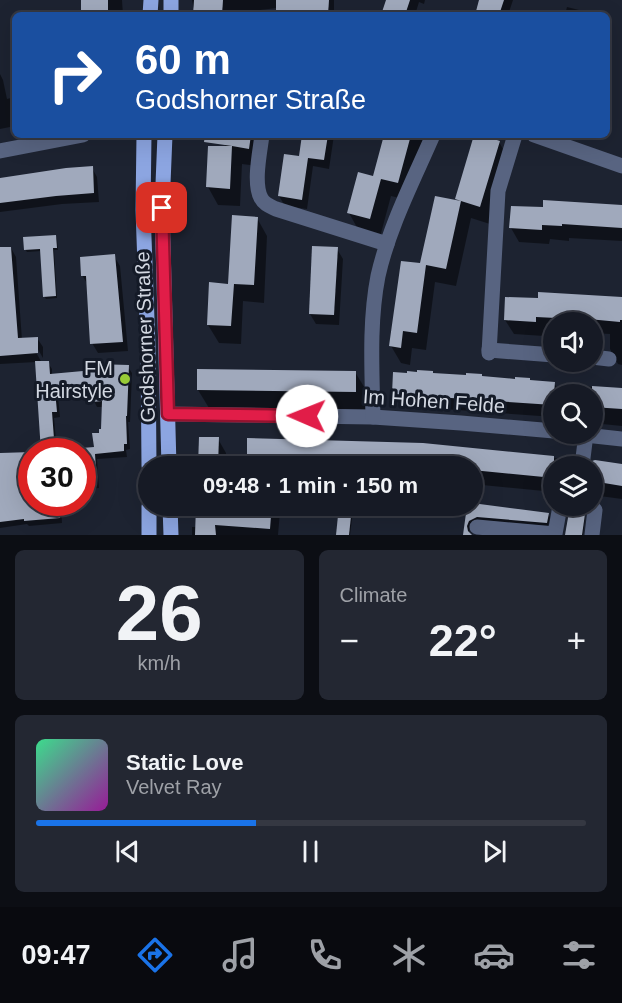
<!DOCTYPE html>
<meta charset="utf-8">
<style>
:root{--surface:#161a25;--page:#232732;--text:#f1f3f6;--muted:#9ea1a7;--line:#353842;--accent:#1a73e8}
body{margin:0;font-family:Helvetica,sans-serif;background:var(--page);color:var(--text);height:100vh;display:flex;flex-direction:column;font-size:22px;white-space:nowrap}
*{box-sizing:border-box;margin:0}
p{font-size:20px;color:var(--muted)}
.icon{flex:none;width:33px;height:33px;fill:none;stroke:currentColor;stroke-width:2;stroke-linecap:round;stroke-linejoin:round}
.map{position:relative;height:535px;overflow:hidden}
.side{display:flex;flex-direction:column;gap:15px;padding:15px;background:#0c0e14;flex:1}
.side>*{flex:none}
.banner{position:absolute;left:12px;top:12px;width:598px;height:126px;border-radius:9px;box-shadow:0 6px 24px #0002,0 0 0 2px var(--line);background:#1a4fa0;color:#fff;overflow:hidden}
.fabs{position:absolute;left:543px;top:312px;display:grid;gap:12px}
.fabs a{display:grid;place-items:center;width:60px;height:60px;border-radius:50%;background:var(--surface);box-shadow:0 6px 24px #0002,0 0 0 2px var(--line);font-size:30px}
.speed{position:absolute;left:18px;top:438px;display:flex;gap:12px;font-size:30px;font-weight:700;text-align:center}
.speed>*{display:grid;place-content:center;width:78px;height:78px;border-radius:50%;background:var(--surface);box-shadow:0 6px 24px #0002,0 0 0 2px var(--line);line-height:1}
.speed .limit{border:9px solid #d22;background:#fff;color:#111}
.pin{position:absolute;display:grid;place-items:center;width:51px;height:51px;color:#fff;margin:-26px;border-radius:12px;box-shadow:0 3px 9px #0006}
.me{position:absolute;width:66px;margin:-33px;rotate:271deg;stroke-linejoin:round;filter:drop-shadow(0 0 4px #0008)}
.turn{display:flex;align-items:center;gap:21px;height:126px;padding:0 24px;font-size:27px}
.turn .icon{width:78px;height:78px;stroke-width:2.5}
.turn b{display:block;font-size:42px;line-height:51px}
.big{font-size:45px;font-weight:700;line-height:1.1}
.side .card{flex:1;display:flex;flex-direction:column;justify-content:center;gap:9px;min-width:0;padding:0 21px;border-radius:9px;background:var(--page)}
.side .dial{align-items:center;gap:0}
.dial b{font-size:78px;line-height:1}
.song{display:flex;align-items:center;gap:18px}
.cover{width:72px;height:72px;border-radius:9px;background:linear-gradient(135deg,hsl(150 70% 55%),hsl(300 70% 35%))}
.played{height:6px;border-radius:3px;background:linear-gradient(90deg,var(--accent) 40%,var(--line) 40%)}
.keys{display:flex;justify-content:space-around;direction:ltr}
.heat{display:flex;justify-content:space-between;align-items:center;font-size:33px;direction:ltr}
.side .tiles{flex:1;display:grid;gap:15px;grid-template-columns:1fr 1fr}
.card:last-child{grid-column:span 2}
.trip{position:absolute;left:138px;top:456px;width:345px;height:60px;border-radius:30px;background:var(--surface);box-shadow:0 6px 24px #0002,0 0 0 2px var(--line);font-weight:700;line-height:60px;text-align:center}
.tab-bar{display:flex;height:96px;justify-content:space-around;align-items:center;background:#090a0f;color:var(--muted)}
.tab-bar .icon{width:42px;height:42px}
.tab-bar .active{color:var(--accent)}
.tab-bar b{font-size:27px;color:var(--text)}
.map>svg:first-child{display:block}
</style>
<div class="map">
<svg width="622" height="535" viewBox="0 0 622 535">
<rect width="100%" height="100%" fill="#1d2331"/>
<g fill="#0007">
<polygon points="83,0 122,0 123,15 85,15"/>
<polygon points="192,0 334,0 334,15 277,15 277,8 228,14 228,15 195,15"/>
<polygon points="387,0 425,0 424,4 419,2 415,15 383,15"/>
<polygon points="481,0 513,0 508,15 477,15"/>
<polygon points="567,7 587,12 588,15 565,15"/>
<polygon points="0,74 3,80 7,99 15,97 15,126 0,129"/>
<polygon points="227,135 264,135 259,166 242,164 240,206 218,205 208,187 227,148 225,145"/>
<polygon points="304,135 334,135 329,169 313,166 307,209 285,206 279,196 300,158"/>
<polygon points="386,135 425,136 408,200 391,196 380,237 359,231 349,213 374,178"/>
<polygon points="499,142 509,160 490,224 471,218 456,286 435,282 426,350 412,348 410,365 401,363 391,346 421,265 459,202 457,199"/>
<polygon points="92,168 97,177 99,202 62,204 0,212 0,179"/>
<polygon points="622,207 622,241 569,238 569,241 550,239 549,244 519,242 511,228 544,209"/>
<polygon points="257,218 267,236 264,303 243,301 241,344 219,343 208,325 230,285"/>
<polygon points="56,237 57,239 58,250 54,250 57,298 46,299 44,296 41,251 27,252 25,249"/>
<polygon points="11,248 16,257 22,340 37,338 43,347 43,358 36,346 33,347 42,363 48,363 52,369 52,376 128,367 132,373 130,422 128,422 130,449 126,450 127,457 97,459 99,488 84,489 82,486 82,452 79,452 79,449 95,449 103,431 104,407 97,407 94,401 93,391 58,396 60,417 54,418 57,452 43,452 36,362 0,364 0,249"/>
<polygon points="337,249 343,259 339,325 316,324 310,314"/>
<polygon points="114,256 120,266 128,351 98,353 92,343 88,285 82,275"/>
<polygon points="622,298 622,365 618,364 610,349 610,334 592,333 592,322 554,322 554,332 544,331 544,336 514,334 505,320"/>
<polygon points="355,372 366,390 366,410 209,408 198,390"/>
<polygon points="433,375 554,383 561,394 554,394 554,417 401,406 393,393"/>
<polygon points="583,386 622,390 622,426 592,423 592,394 582,394"/>
<polygon points="200,438 218,439 226,453 226,466 199,466"/>
<polygon points="423,445 572,460 576,466 554,466 554,492 472,484 472,466 252,466 248,459"/>
<polygon points="32,453 32,470 24,471 26,493 32,493 32,502 61,502 62,523 29,526 27,524 0,528 0,455"/>
<polygon points="622,466 622,499 592,495 592,467"/>
<polygon points="198,506 225,506 225,514 243,515 244,506 346,506 347,508 351,508 353,511 350,535 338,535 340,518 280,512 278,535 192,535 192,527 197,527"/>
<polygon points="468,506 548,514 550,517 548,526 475,520 470,525 469,534 465,535"/>
<polygon points="584,515 585,518 583,535 566,535"/>
</g>
<g fill="#a0a9bc">
<rect x="81" y="0" width="27" height="15"/>
<polygon points="194,0 223,0 222,15 193,15"/>
<polygon points="276,0 329,0 328,15 276,15"/>
<polygon points="386,0 410,0 405,15 381,15"/>
<polygon points="479,0 504,0 499,15 475,15"/>
<polygon points="205,135 251,135 249,149 232,146 230,189 206,187 208,146 232,146 204,142"/>
<polygon points="302,135 328,135 324,160 308,158 302,200 278,196 284,154 299,156"/>
<polygon points="384,135 411,135 398,183 381,179 370,219 347,213 358,172 373,176"/>
<polygon points="474,135 481,135 500,141 480,207 461,201 446,269 426,265 417,333 403,331 401,348 389,346 401,261 420,263 435,196 461,201 455,199"/>
<polygon points="93,166 94,193 56,196 0,203 0,178 66,168"/>
<polygon points="543,200 622,205 622,228 562,224 562,226 542,225 542,230 509,228 511,206 543,207"/>
<polygon points="232,215 258,217 254,285 234,284 231,326 207,325 209,282 228,284"/>
<polygon points="56,235 57,248 53,248 56,296 43,297 40,249 24,250 23,237"/>
<polygon points="312,246 338,247 334,315 309,314"/>
<polygon points="0,247 11,247 18,338 38,337 38,353 0,356"/>
<polygon points="115,254 123,342 90,344 86,276 81,276 80,257"/>
<polygon points="538,292 622,297 622,320 620,320 620,322 556,316 556,318 536,317 536,322 504,320 505,297 538,298"/>
<polygon points="35,361 49,361 50,374 94,370 94,364 129,365 127,416 126,416 127,444 124,444 124,451 95,454 96,470 82,470 82,448 94,447 92,433 99,433 99,429 101,429 102,401 92,402 91,386 55,390 57,412 52,412 55,452 41,452"/>
<polygon points="197,369 356,371 356,392 197,390"/>
<polygon points="417,370 433,371 433,373 466,375 466,373 482,374 482,376 515,379 515,377 530,378 530,380 555,382 553,405 392,394 393,372 407,373 407,371 417,372"/>
<polygon points="592,386 622,388 622,409 592,407"/>
<polygon points="199,437 219,437 218,466 198,466"/>
<polygon points="247,438 423,443 554,456 554,478 472,470 472,466 442,466 409,463 409,465 247,460"/>
<polygon points="32,452 32,465 22,465 24,497 32,496 32,502 59,502 60,518 24,521 24,519 0,522 0,453"/>
<polygon points="595,460 622,464 622,486 592,481 592,461"/>
<polygon points="472,503 549,513 547,523 477,517 469,521 467,526 468,531 472,535 463,535 467,506 472,506"/>
<polygon points="196,506 217,506 217,512 271,516 270,529 215,525 216,535 195,535"/>
<polygon points="339,506 352,507 349,535 336,535"/>
<polygon points="569,512 585,514 582,535 565,535"/>
</g>
<g fill="none" stroke-linecap="round" stroke-linejoin="round">
<g stroke="#586481" stroke-width="15">
<path d="M262,135C260,152 253,183 261,198C264,204 270,206 276,209L387,244"/>
<polyline points="534,135 622,166"/>
<polyline points="0,151 83,135"/>
<polyline points="489,350 554,355"/>
<polyline points="489,353 498,191 515,135"/>
<polyline points="592,357 609,359"/>
<polyline points="168,414 373,417 461,423 554,431"/>
<path d="M373,417C372,370 369,322 378,276C389,227 413,181 433,135"/>
<polyline points="576,434 622,439"/>
<polyline points="582,466 586,434"/>
<polyline points="591,506 595,510 592,535"/>
<polyline points="477,527 555,534 560,506"/>
</g>
<g stroke="#8ca5e1" stroke-width="15">
<polyline points="150,15 151,0"/>
<polyline points="171,15 171,0"/>
<polyline points="144,135 143,210 148,347 149,466"/>
<polyline points="165,135 162,208 169,466"/>
<polyline points="149,506 149,535"/>
<polyline points="170,506 171,535"/>
</g>
</g>
<g fill="none" stroke-linecap="round" stroke-linejoin="round">
<defs>
<polyline id="route" points="162,208 168,414 307,416"/>
</defs>
<use href="#route" stroke="#92132f" stroke-width="15"/>
<use href="#route" stroke="#e11d48" stroke-width="10"/>
</g>
<circle fill="#98cb37" stroke="#141a27" stroke-width="2" cx="125" cy="379" r="6"/>
<g text-anchor="middle" stroke-width="6" stroke-linejoin="round" paint-order="stroke">
<g font-size="20" fill="#d3d8e2" stroke="#141a27">
<text transform="translate(145 337) rotate(-92)" y="7">Godshorner Straße</text>
<text transform="translate(434 401) rotate(4)" y="7">Im Hohen Felde</text>
</g>
<g font-size="20" fill="#d3d8e2" stroke="#141a27" text-anchor="end">
<text x="113" y="375">FM<tspan x="113" dy="23">Hairstyle</tspan></text>
</g>
</g>
</svg>
<div class="fabs">
<a><svg class="icon" aria-label="sound" viewBox="0 0 24 24"><path d="M4 9h4l5-4v14l-5-4H4zM17 9q2 3 0 6"/></svg></a>
<a><svg class="icon" aria-label="search" viewBox="0 0 24 24"><circle cx="10" cy="10" r="6"/><path d="M15 15l6 6"/></svg></a>
<a><svg class="icon" aria-label="layers" viewBox="0 0 24 24"><path d="M12 4l9 5-9 5-9-5zM3 14l9 5 9-5"/></svg></a>
</div>
<div class="speed"><div class="limit">30</div></div>
<div class="pin" style="left:162px;top:208px;background:#d93025"><svg class="icon" aria-label="arrive" viewBox="0 0 24 24"><path d="M6 21V4h12l-3 4 3 4H6"/></svg></div>
<svg class="me" style="left:307px;top:416px" viewBox="-20 -20 40 40"><circle r="19" fill="#fff"/><path d="M0-13L10 11 0 6-10 11z" fill="#e11d48"/></svg>
<div class="trip">09:48 · 1 min · 150 m</div>
<div class="banner">
<div class="turn"><svg class="icon" aria-label="right" viewBox="0 0 24 24"><path d="M7 20v-9h11M14 6l5 5-5 5"/></svg><div><b>60 m</b>Godshorner Straße</div></div>
</div>
</div>
<section class="side">
<div class="tiles">
<div class="card dial"><b>26</b><p>km/h</p></div>
<div class="card"><p>Climate</p>
<div class="heat"><a>−</a><b class="big">22°</b><a>+</a></div>
</div>
<div class="card">
<div class="song"><i class="cover"></i><div><b>Static Love</b><p>Velvet Ray</p></div></div>
<div class="played"></div>
<div class="keys"><svg class="icon" aria-label="previous" viewBox="0 0 24 24"><path d="M18 5L8 12l10 7zM5 5v14"/></svg><svg class="icon" aria-label="pause" viewBox="0 0 24 24"><path d="M8 5v14M16 5v14"/></svg><svg class="icon" aria-label="next" viewBox="0 0 24 24"><path d="M6 5l10 7-10 7zM19 5v14"/></svg></div>
</div>
</div>
</section>
<nav class="tab-bar">
<b>09:47</b>
<svg class="icon active" aria-label="directions" viewBox="0 0 24 24"><path d="M12 3l9 9-9 9-9-9zM9 14v-3h6M13 9l2 2-2 2"/></svg>
<svg class="icon" aria-label="music" viewBox="0 0 24 24"><path d="M9 18V5l10-2v13"/><circle cx="6" cy="18" r="3"/><circle cx="16" cy="16" r="3"/></svg>
<svg class="icon" aria-label="phone" viewBox="0 0 24 24"><path d="M5 4h4l2 5-3 2q2 4 5 5l2-3 5 2v4C11 20 4 13 5 4z"/></svg>
<svg class="icon" aria-label="climate" viewBox="0 0 24 24"><path d="M12 3v18M4 7l16 10M4 17L20 7"/></svg>
<svg class="icon" aria-label="car" viewBox="0 0 24 24"><path d="M5 17H2v-5l4-1 3-4h7l3 4 3 1v5h-3M9 17h6M6 11h13"/><circle cx="7" cy="17" r="2"/><circle cx="17" cy="17" r="2"/></svg>
<svg class="icon" aria-label="filters" viewBox="0 0 24 24"><path d="M4 7h16M4 17h16"/><circle cx="9" cy="7" r="2"/><circle cx="15" cy="17" r="2"/></svg>
</nav>
